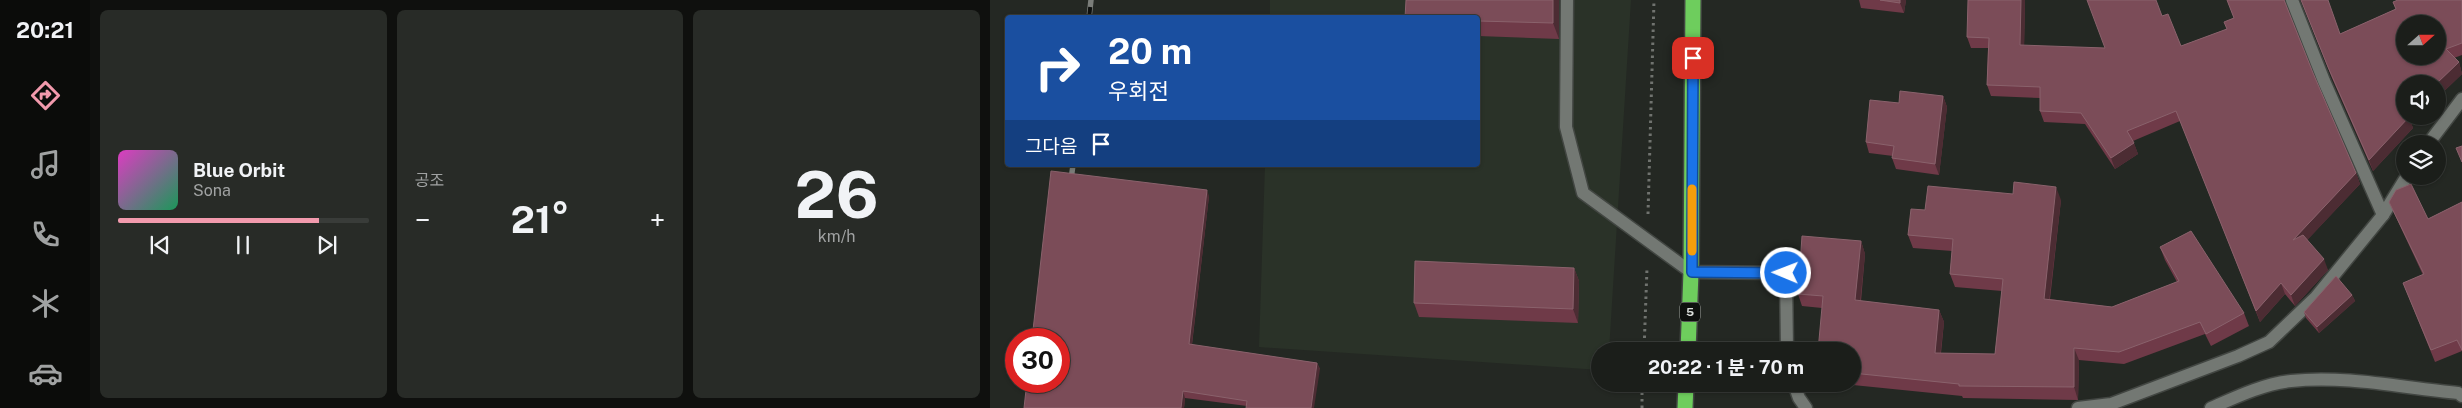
<!DOCTYPE html>
<html lang="ko">
<meta charset="utf-8">
<style>
:root{--surface:#1b1e1a;--page:#282b27;--text:#f1f3f6;--muted:#a0a2a2;--line:#393c39;--accent:#f29aad}
body{margin:0;font-family:"Public Sans","Noto Sans KR",sans-serif;background:var(--page);color:var(--text);height:100vh;display:flex;flex-direction:column;font-size:19px;white-space:nowrap}
*{box-sizing:border-box;margin:0}
p{font-size:16px;color:var(--muted)}
.icon{flex:none;width:28px;height:28px;fill:none;stroke:currentColor;stroke-width:2;stroke-linecap:round;stroke-linejoin:round}
.map{position:relative;flex:1;overflow:hidden}
.drawer{display:flex;flex-direction:column;gap:10px;padding:10px;background:#0f100e;width:900px}
.drawer>*{flex:none}
.banner{position:absolute;left:15px;top:15px;width:475px;height:152px;border-radius:5px;box-shadow:0 1px 4px #0004,0 0 0 1px var(--line);background:#1a4fa0;color:#fff;overflow:hidden}
.needle{width:32px;rotate:69deg}
.tools{position:absolute;left:1406px;top:15px;display:grid;gap:10px}
.tools a{display:grid;place-items:center;width:50px;height:50px;border-radius:50%;background:var(--surface);box-shadow:0 1px 4px #0004,0 0 0 1px var(--line);font-size:25px}
.speed{position:absolute;left:15px;top:328px;display:flex;gap:10px;font-size:25px;font-weight:700;text-align:center}
.speed>*{display:grid;place-content:center;width:65px;height:65px;border-radius:50%;background:var(--surface);box-shadow:0 1px 4px #0004,0 0 0 1px var(--line);line-height:1}
.speed .limit{border:8px solid #d22;background:#fff;color:#111}
.pin{position:absolute;display:grid;place-items:center;width:42px;height:42px;color:#fff;margin:-21px;border-radius:10px;box-shadow:0 2px 8px #0006}
.me{position:absolute;width:55px;margin:-28px;rotate:271deg;stroke-linejoin:round;filter:drop-shadow(0 0 4px #0008)}
.turn{display:flex;align-items:center;gap:18px;height:105px;padding:0 20px;font-size:22px}
.turn .icon{width:65px;height:65px;stroke-width:2.5}
.turn b{display:block;font-size:35px;line-height:42px}
.then{display:flex;align-items:center;height:48px;padding:0 20px;background:#0003;gap:10px;font-size:19px}
.big{font-size:38px;font-weight:700;line-height:1.1}
.drawer .card{flex:1;display:flex;flex-direction:column;justify-content:center;gap:8px;min-width:0;padding:0 18px;border-radius:8px;background:var(--page)}
.drawer .dial{align-items:center;gap:0}
.dial b{font-size:65px;line-height:1}
.song{display:flex;align-items:center;gap:15px}
.cover{width:60px;height:60px;border-radius:8px;background:linear-gradient(135deg,hsl(310 70% 55%),hsl(150 70% 35%))}
.played{height:5px;border-radius:2px;background:linear-gradient(90deg,var(--accent) 80%,var(--line) 80%)}
.keys{display:flex;justify-content:space-around;direction:ltr}
.heat{display:flex;justify-content:space-between;align-items:center;font-size:28px;direction:ltr}
.drawer .tiles{flex:1;display:grid;gap:10px;grid-template-columns:repeat(3,1fr)}
.trip{position:absolute;left:601px;top:342px;width:270px;height:50px;border-radius:25px;background:var(--surface);box-shadow:0 1px 4px #0004,0 0 0 1px var(--line);font-weight:700;line-height:50px;text-align:center}
main{display:flex;flex:1;min-height:0}
.tabs{display:flex;flex-direction:column;width:90px;justify-content:space-around;align-items:center;background:#0b0c0a;color:var(--muted)}
.tabs .icon{width:35px;height:35px}
.tabs .selected{color:var(--accent)}
.tabs b{font-size:22px;color:var(--text)}
.map>svg:first-child{display:block}
</style>
<main>
<nav class="tabs">
<b>20:21</b>
<svg class="icon selected" aria-label="directions" viewBox="0 0 24 24"><path d="M12 3l9 9-9 9-9-9zM9 14v-3h6M13 9l2 2-2 2"/></svg>
<svg class="icon" aria-label="music" viewBox="0 0 24 24"><path d="M9 18V5l10-2v13"/><circle cx="6" cy="18" r="3"/><circle cx="16" cy="16" r="3"/></svg>
<svg class="icon" aria-label="phone" viewBox="0 0 24 24"><path d="M5 4h4l2 5-3 2q2 4 5 5l2-3 5 2v4C11 20 4 13 5 4z"/></svg>
<svg class="icon" aria-label="climate" viewBox="0 0 24 24"><path d="M12 3v18M4 7l16 10M4 17L20 7"/></svg>
<svg class="icon" aria-label="car" viewBox="0 0 24 24"><path d="M5 17H2v-5l4-1 3-4h7l3 4 3 1v5h-3M9 17h6M6 11h13"/><circle cx="7" cy="17" r="2"/><circle cx="17" cy="17" r="2"/></svg>
</nav>
<section class="drawer">
<div class="tiles">
<div class="card">
<div class="song"><i class="cover"></i><div><b>Blue Orbit</b><p>Sona</p></div></div>
<div class="played"></div>
<div class="keys"><svg class="icon" aria-label="previous" viewBox="0 0 24 24"><path d="M18 5L8 12l10 7zM5 5v14"/></svg><svg class="icon" aria-label="pause" viewBox="0 0 24 24"><path d="M8 5v14M16 5v14"/></svg><svg class="icon" aria-label="next" viewBox="0 0 24 24"><path d="M6 5l10 7-10 7zM19 5v14"/></svg></div>
</div>
<div class="card"><p>공조</p>
<div class="heat"><a>−</a><b class="big">21°</b><a>+</a></div>
</div>
<div class="card dial"><b>26</b><p>km/h</p></div>
</div>
</section>
<div class="map">
<svg width="1472" height="408" viewBox="0 0 1472 408">
<rect width="100%" height="100%" fill="#242823"/>
<polygon fill="#2a3228" points="280,0 641,0 619,351 610,351 610,370 269,347 275,165 488,165 488,18 280,17"/>
<g fill="none" stroke-linecap="round" stroke-linejoin="round">
<defs>
<g id="minor">
<polyline points="577,0 576,127 593,193 701,272 796,273 797,351"/>
<polyline points="1302,0 1334,81 1393,215"/>
<polyline points="1438,144 1472,99"/>
<polyline points="804,384 809,398 816,408"/>
<polyline points="1088,408 1121,404 1248,356 1279,342 1326,297 1393,215 1417,176"/>
<path d="M1221,408C1246,397 1273,384 1301,381C1356,375 1413,388 1468,393L1472,396"/>
</g>
<g id="highway">
<polyline points="698,351 701,272 703,0"/>
<polyline points="695,408 696,384"/>
</g>
</defs>
<use href="#minor" stroke="#424642" stroke-width="15"/>
<use href="#highway" stroke="#424642" stroke-width="18"/>
<g stroke="#70736f" stroke-width="3" stroke-dasharray="2.5 4" stroke-linecap="butt">
<polyline points="658,214 664,0"/>
<polyline points="654,351 657,268"/>
<polyline points="652,408 652,384"/>
</g>
<use href="#minor" stroke="#737873" stroke-width="12"/>
<use href="#highway" stroke="#6ecd5d" stroke-width="15"/>
<defs>
<g id="rail">
<polyline points="99,18 101,0"/>
<polyline points="80,187 83,165"/>
</g>
</defs>
<use href="#rail" stroke="#7a7d79" stroke-width="5.5"/>
<use href="#rail" stroke="#0e100e" stroke-width="4" stroke-dasharray="11" stroke-linecap="butt"/>
</g>
<g fill="#6f3a48">
<polygon points="416,0 569,0 569,39 488,36 488,18"/>
<polygon points="869,0 916,0 914,13 871,8"/>
<polygon points="1035,0 1034,46 1115,48 1172,16 1191,46 1237,29 1244,18 1237,0 1295,0 1295,2 1323,73 1366,173 1370,184 1317,240 1338,270 1305,306 1295,294 1270,322 1190,121 1143,141 1148,154 1125,169 1095,124 1054,122 1050,111 1050,98 1001,96 997,85 998,48 981,48 977,37"/>
<polygon points="1311,0 1350,34 1406,9 1403,2 1472,0 1472,55 1464,58 1469,62 1472,74 1448,97 1448,84 1421,123 1423,128 1383,171 1342,78"/>
<polygon points="953,96 957,107 949,175 906,169 902,158 903,156 879,153 876,142 909,103"/>
<polygon points="219,196 202,345 327,363 330,369 257,406 195,398 194,408 34,408"/>
<polygon points="1071,200 1060,299 1122,307 1187,282 1175,260 1170,247 1254,313 1259,326 1221,346 1215,334 1134,364 1089,360 1088,400 973,398 972,396 853,384 862,384 862,351 832,308 812,306 808,294 871,241 875,254 871,301 949,310 954,322 951,353 1005,354 1012,291 965,287 960,274 962,251 923,248 918,235 935,210"/>
<polygon points="1399,202 1438,219 1472,202 1472,352 1472,351 1445,362 1413,283 1433,275 1404,213"/>
<polygon points="584,268 589,281 588,323 429,317 424,303"/>
<polygon points="1362,295 1365,301 1329,333 1316,318 1314,312"/>
</g>
<g fill="#4c2c33">
<polygon points="563,0 569,0 569,39 563,23"/>
<polygon points="910,0 916,0 914,13 910,3"/>
<polygon points="1031,0 1035,0 1034,56 1030,45"/>
<polygon points="1469,62 1472,74 1448,97 1448,84 1446,84"/>
<polygon points="953,96 957,107 949,175 945,164"/>
<polygon points="1416,116 1428,116 1421,123 1423,128 1383,171 1379,160"/>
<polygon points="1144,143 1148,154 1125,169 1121,158"/>
<polygon points="1366,173 1370,184 1307,251 1303,240"/>
<polygon points="1066,187 1071,200 1058,311 1054,299"/>
<polygon points="217,190 219,196 201,351 199,344"/>
<polygon points="871,241 875,254 869,313 865,300"/>
<polygon points="1334,259 1338,270 1305,306 1301,295"/>
<polygon points="584,268 589,281 588,323 583,309"/>
<polygon points="1291,283 1295,294 1270,322 1266,311"/>
<polygon points="1362,295 1365,301 1329,333 1327,327"/>
<polygon points="949,310 954,322 949,366 945,353"/>
<polygon points="1084,348 1089,360 1088,400 1084,387"/>
<polygon points="327,363 330,369 324,408 321,408"/>
<polygon points="193,391 195,398 194,408 191,408"/>
</g>
<g fill="#7b4c58" stroke="#8a626c" fill-rule="evenodd">
<polygon points="416,0 563,0 563,23 488,21 488,18 415,18"/>
<polygon points="890,0 910,0 910,3"/>
<polygon points="978,0 1031,0 1030,45 1115,48 1097,0 1166,0 1172,16 1178,14 1191,46 1237,29 1234,22 1244,18 1237,0 1294,0 1323,73 1366,173 1303,240 1313,235 1334,259 1301,295 1291,283 1266,311 1186,111 1137,131 1144,143 1121,158 1091,113 1050,111 1050,87 997,85 999,38 977,37"/>
<path d="M1311,0H1338L1350,34L1406,9L1403,2L1408,0H1472V43L1456,49L1469,62L1446,84H1415V116H1418L1419,117L1379,160L1338,67ZM1415,24H1448V56H1415Z"/>
<polygon points="910,91 953,96 945,164 902,158 904,146 876,142 880,100 909,103"/>
<polygon points="1472,146 1472,162 1466,148"/>
<polygon points="61,171 217,190 199,344 327,363 321,408 256,408 257,401 193,391 191,408 34,408 37,381 69,381 69,339 42,339"/>
<polygon points="1024,182 1066,187 1054,299 1122,307 1189,281 1170,247 1201,231 1254,313 1216,334 1210,322 1129,352 1084,348 1084,387 969,386 969,384 862,373 862,351 828,351 833,296 808,294 812,236 871,241 865,300 949,310 945,353 1005,354 1013,279 960,274 963,239 918,235 921,209 935,210 938,186 1023,194"/>
<polygon points="1421,184 1438,219 1472,202 1472,350 1467,340 1441,350 1413,283 1434,274 1399,202 1406,190"/>
<polygon points="425,261 584,268 583,309 424,303"/>
<polygon points="1346,276 1362,295 1327,327 1314,312"/>
</g>
<g fill="none" stroke-linecap="round" stroke-linejoin="round">
<defs>
<polyline id="route" points="703,58 702,272 796,273"/>
</defs>
<use href="#route" stroke="#114b97" stroke-width="12"/>
<use href="#route" stroke="#1a73e8" stroke-width="9"/>
<polyline stroke="#f59e0b" stroke-width="9" points="702,251 702,189"/>
</g>
<g text-anchor="middle" stroke-width="5" stroke-linejoin="round" paint-order="stroke">
<rect fill="#0e100e" stroke="#9da09d" stroke-width="1" x="690" y="302.5" width="20" height="19" rx="4"/>
<g font-size="12" font-weight="bold" fill="#daddda">
<text x="700" y="316">5</text>
</g>
</g>
</svg>
<div class="tools">
<a><svg class="needle" viewBox="-14 -14 28 28"><path d="M0-13l5 13h-10z" fill="#e53935"/><path d="M0 13l5-13h-10z" fill="#a0a2a2"/></svg></a>
<a><svg class="icon" aria-label="sound" viewBox="0 0 24 24"><path d="M4 9h4l5-4v14l-5-4H4zM17 9q2 3 0 6"/></svg></a>
<a><svg class="icon" aria-label="layers" viewBox="0 0 24 24"><path d="M12 4l9 5-9 5-9-5zM3 14l9 5 9-5"/></svg></a>
</div>
<div class="speed"><div class="limit">30</div></div>
<div class="pin" style="left:703px;top:58px;background:#d93025"><svg class="icon" aria-label="arrive" viewBox="0 0 24 24"><path d="M6 21V4h12l-3 4 3 4H6"/></svg></div>
<svg class="me" style="left:796px;top:273px" viewBox="-20 -20 40 40"><circle r="17" fill="#1a73e8" stroke="#fff" stroke-width="3"/><path d="M0-11L8 9 0 5-8 9z" fill="#fff"/></svg>
<div class="trip">20:22 · 1 분 · 70 m</div>
<div class="banner">
<div class="turn"><svg class="icon" aria-label="right" viewBox="0 0 24 24"><path d="M7 20v-9h11M14 6l5 5-5 5"/></svg><div><b>20 m</b>우회전</div></div>
<div class="then">그다음<svg class="icon" aria-label="arrive" viewBox="0 0 24 24"><path d="M6 21V4h12l-3 4 3 4H6"/></svg></div>
</div>
</div>
</main>
